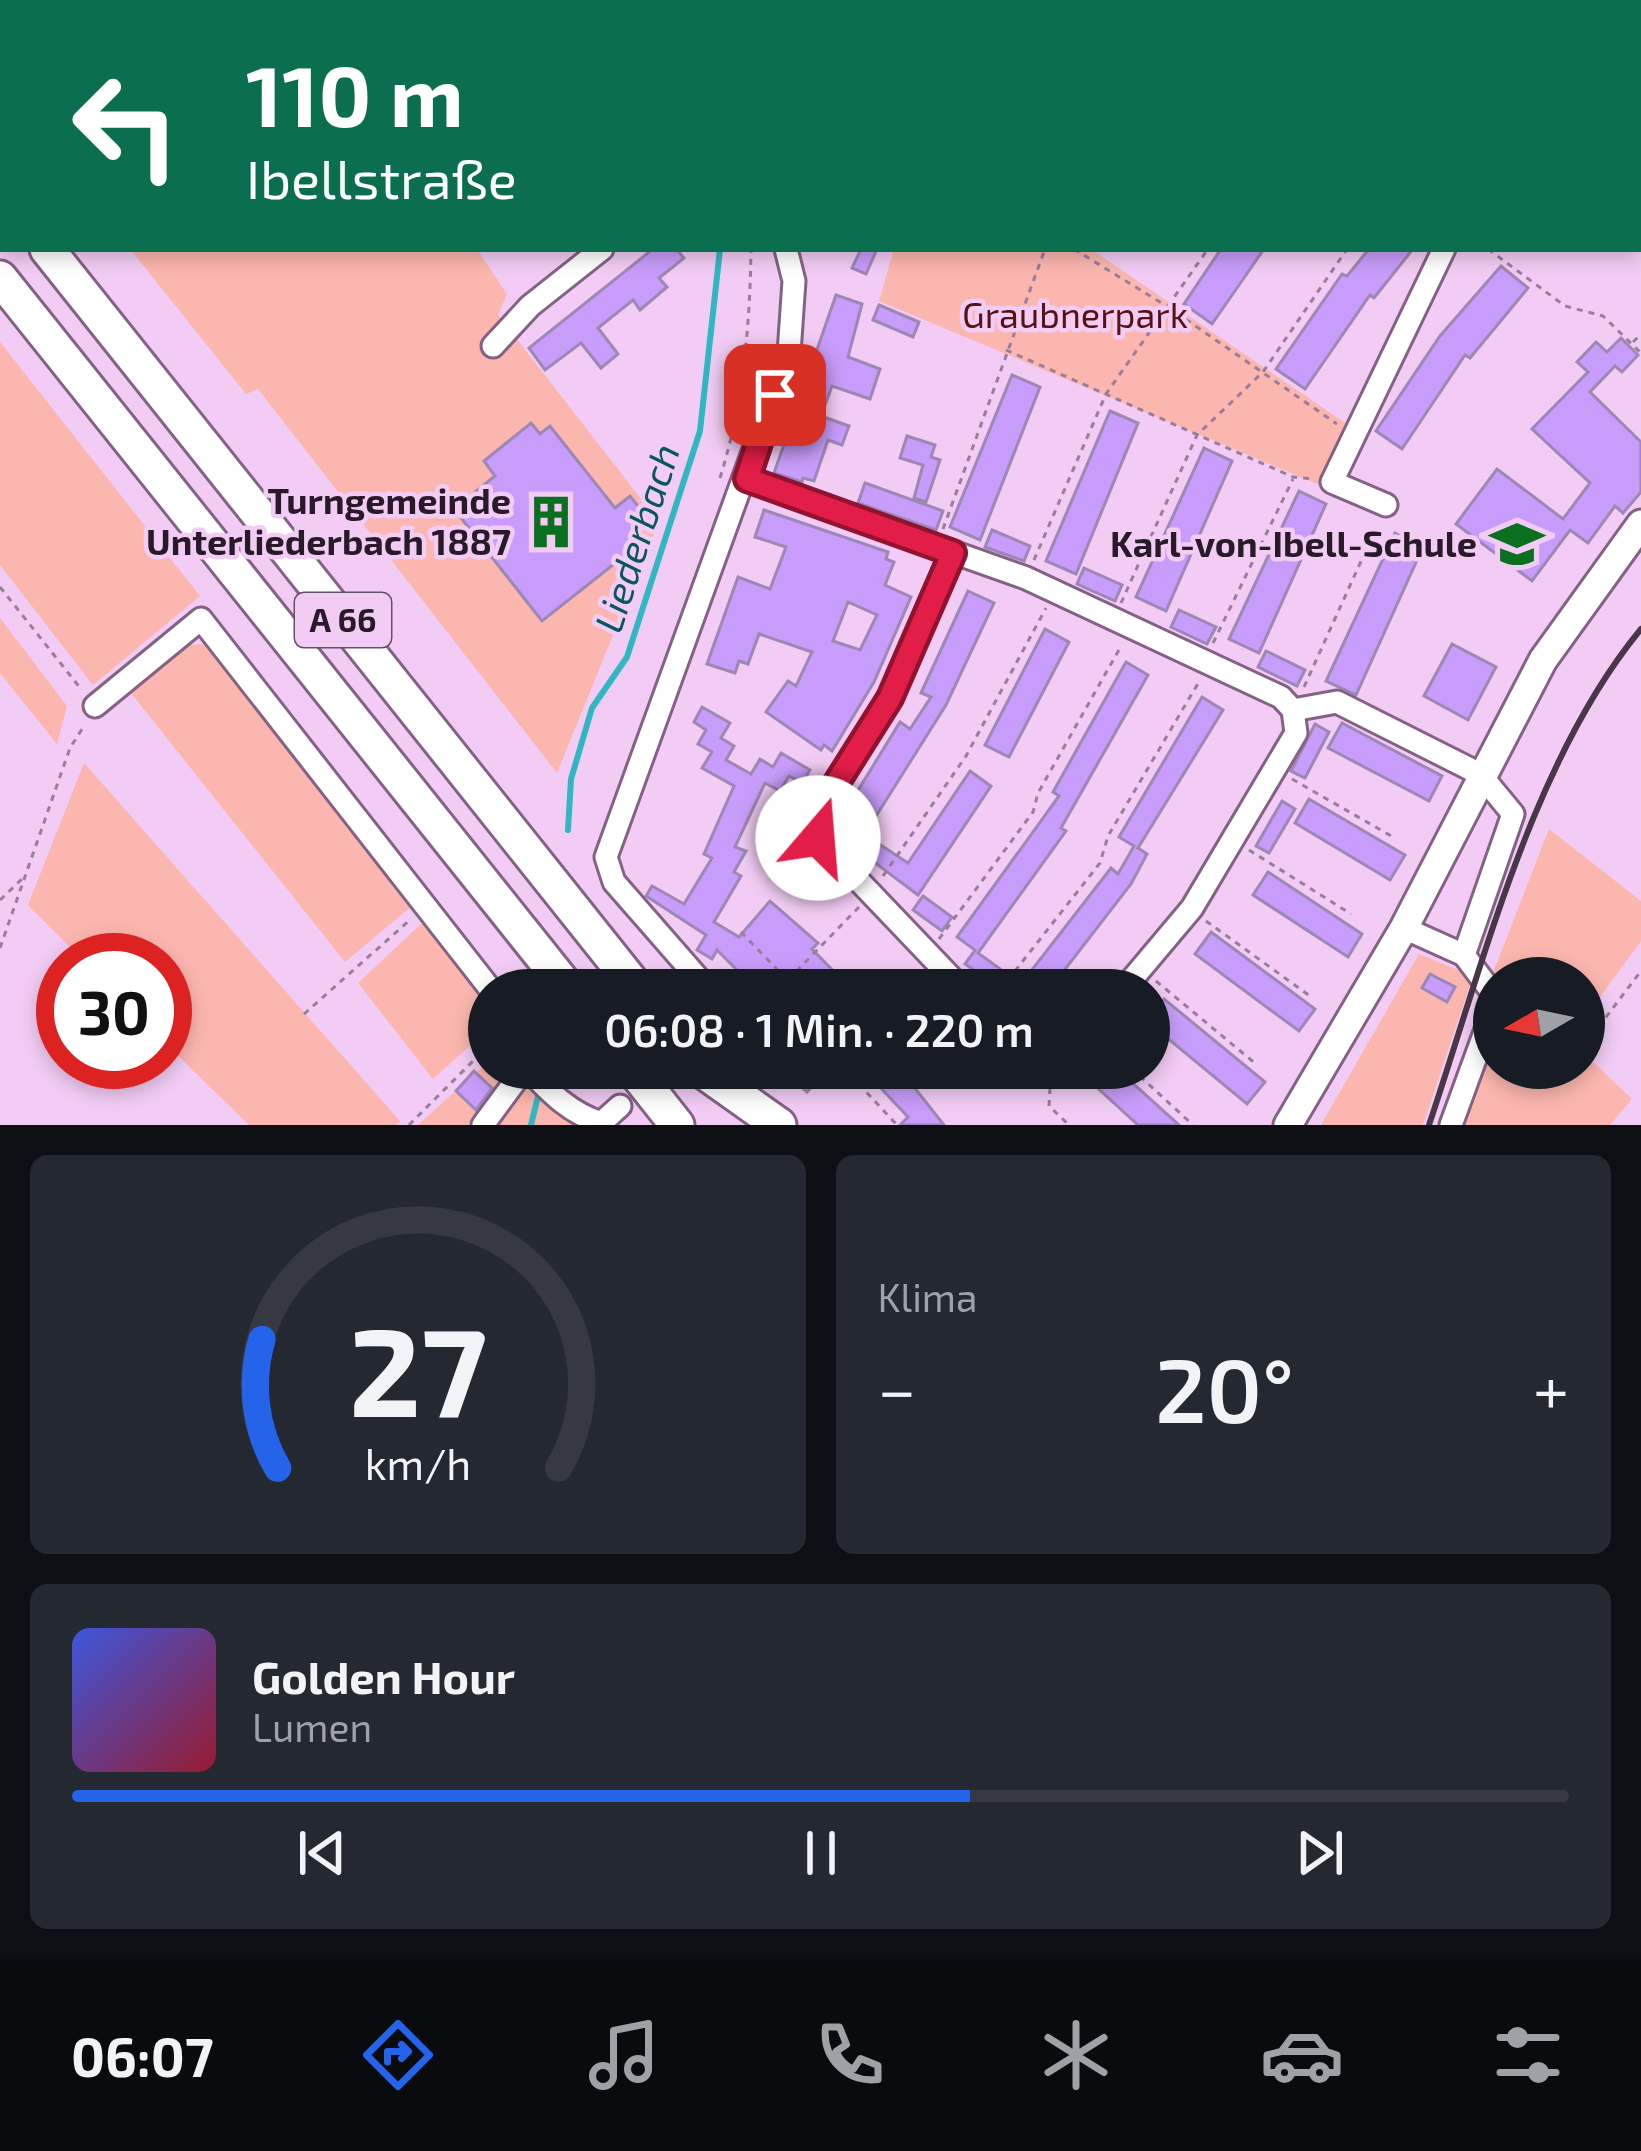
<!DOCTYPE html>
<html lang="de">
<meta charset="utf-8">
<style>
:root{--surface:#171b24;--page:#242831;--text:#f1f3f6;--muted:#9ea1a6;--line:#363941;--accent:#2563eb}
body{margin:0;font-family:"Exo 2",sans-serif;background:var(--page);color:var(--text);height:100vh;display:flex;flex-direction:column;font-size:45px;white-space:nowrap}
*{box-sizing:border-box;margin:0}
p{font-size:39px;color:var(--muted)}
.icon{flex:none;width:66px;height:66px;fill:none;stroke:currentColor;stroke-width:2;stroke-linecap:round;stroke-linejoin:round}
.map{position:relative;height:1125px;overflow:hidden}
.details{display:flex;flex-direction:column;gap:30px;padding:30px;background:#0d0f14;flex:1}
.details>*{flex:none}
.hud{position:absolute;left:0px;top:0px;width:1641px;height:252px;box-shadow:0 6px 18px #0003;background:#0b6e4f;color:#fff;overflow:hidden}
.needle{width:78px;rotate:261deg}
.fabs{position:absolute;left:1473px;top:957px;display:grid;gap:24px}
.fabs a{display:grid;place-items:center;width:132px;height:132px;border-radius:50%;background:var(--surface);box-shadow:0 6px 18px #0003;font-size:60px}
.speed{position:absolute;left:36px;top:933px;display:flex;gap:24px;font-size:60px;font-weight:700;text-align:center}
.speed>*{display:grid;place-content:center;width:156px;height:156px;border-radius:50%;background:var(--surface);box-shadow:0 6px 18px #0003;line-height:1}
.speed .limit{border:18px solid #d22;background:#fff;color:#111}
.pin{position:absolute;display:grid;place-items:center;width:102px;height:102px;color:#fff;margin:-51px;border-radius:24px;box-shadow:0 6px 18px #0006}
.me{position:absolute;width:132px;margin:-66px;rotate:18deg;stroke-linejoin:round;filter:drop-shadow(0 0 9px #0008)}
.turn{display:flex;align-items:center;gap:42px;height:252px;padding:0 48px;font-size:54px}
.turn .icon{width:156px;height:156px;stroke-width:2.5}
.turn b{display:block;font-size:84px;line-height:102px}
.big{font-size:90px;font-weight:600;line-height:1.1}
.details .widget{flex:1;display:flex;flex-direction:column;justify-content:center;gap:18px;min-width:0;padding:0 42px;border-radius:18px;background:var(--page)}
.details .dial{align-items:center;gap:0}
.dial svg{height:312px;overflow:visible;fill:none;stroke:var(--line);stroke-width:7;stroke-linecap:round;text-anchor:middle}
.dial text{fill:var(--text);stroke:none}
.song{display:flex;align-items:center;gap:36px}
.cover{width:144px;height:144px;border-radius:18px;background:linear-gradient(135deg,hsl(230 70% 55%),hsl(350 70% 35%))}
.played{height:12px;border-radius:6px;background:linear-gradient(90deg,var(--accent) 60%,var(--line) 60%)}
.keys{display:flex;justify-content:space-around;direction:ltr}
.heat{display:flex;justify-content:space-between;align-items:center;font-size:66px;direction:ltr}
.details .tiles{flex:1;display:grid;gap:30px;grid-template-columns:1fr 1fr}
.widget:last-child{grid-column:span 2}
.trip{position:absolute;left:468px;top:969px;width:702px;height:120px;border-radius:60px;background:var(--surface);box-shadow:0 6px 18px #0003;font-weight:600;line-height:120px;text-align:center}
.tabs{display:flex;height:192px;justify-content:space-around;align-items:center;background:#090b0e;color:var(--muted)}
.tabs .icon{width:84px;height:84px}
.tabs .on{color:var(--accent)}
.tabs b{font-size:54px;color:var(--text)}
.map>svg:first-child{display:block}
</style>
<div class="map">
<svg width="1641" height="1125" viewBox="0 0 1641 1125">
<rect width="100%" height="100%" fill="#f2ccf4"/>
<g fill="#fcb6b0">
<polygon points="0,0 313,0 3,3 3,78"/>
<polygon points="130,249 477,249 507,294 498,315 659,522 557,773 258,389 246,394"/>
<polygon points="894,249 1091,249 1348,425 1322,486 879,301"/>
<polygon points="0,342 200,596 93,685 0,565"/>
<polygon points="0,618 67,706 57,744 0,673"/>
<polygon points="205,644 413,905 345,962 127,688 177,646"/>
<polygon points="84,763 400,1121 396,1125 249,1125 165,1043 165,960 83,960 28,905"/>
<polygon points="1549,829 1641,901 1641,941 1584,1019 1584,978 1495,978 1493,973"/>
<polygon points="424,921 485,996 483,1034 433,1079 358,983"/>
<polygon points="1419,954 1473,976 1423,1125 1321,1125"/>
<polygon points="1494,1020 1494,1068 1584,1068 1584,1053 1632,1099 1610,1125 1456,1125"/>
<polygon points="489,1061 489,1068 508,1068 552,1108 582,1125 418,1125"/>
</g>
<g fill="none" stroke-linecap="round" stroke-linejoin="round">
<g stroke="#31b7c4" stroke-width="6">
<polyline points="716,0 717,3"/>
<polyline points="568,830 571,779 592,708 627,657 700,431 720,249"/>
<polyline points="531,1125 540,1088"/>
</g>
</g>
<g fill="#c89cfa" stroke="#9c88b4" stroke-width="3" fill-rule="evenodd">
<polygon points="653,249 676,249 684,258 659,278 667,287 640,310 633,300 598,328 618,354 601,368 581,343 545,370 529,348"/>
<polygon points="861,249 877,249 866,274 852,268"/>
<polygon points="1221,249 1264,249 1212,324 1184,304"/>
<polygon points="1369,249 1413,249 1374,298 1370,295 1305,389 1276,369 1342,274 1347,276"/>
<polygon points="1501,266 1528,288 1470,358 1465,355 1402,449 1376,431 1440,336"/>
<polygon points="836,295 862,304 848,357 880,369 870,399 832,386 821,416 849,426 842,445 828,440 814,481 803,478 802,482 774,473"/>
<polygon points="879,305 919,322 913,337 873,320"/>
<polygon points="1621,338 1638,355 1622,372 1615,366 1590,392 1641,442 1641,492 1623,513 1615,506 1588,543 1570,530 1532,581 1456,524 1497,469 1563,519 1590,483 1532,429 1588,372 1577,362 1596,342 1607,352"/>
<polygon points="1012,375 1040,387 980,540 950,527"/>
<polygon points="1110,411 1138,423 1076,574 1046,561"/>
<polygon points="531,423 540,434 550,426 615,508 630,496 646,516 631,528 642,542 542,621 454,509 495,476 484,461"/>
<polygon points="907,436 935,445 931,457 940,460 926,502 914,498 923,465 900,458"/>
<polygon points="1204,448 1232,461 1166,611 1136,597"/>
<polygon points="865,483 943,511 936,530 858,503"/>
<polygon points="1299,491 1326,504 1259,653 1229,639"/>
<path d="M764,510L888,552L886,559L894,562L885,585L911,597L874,682L832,751L824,745L821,750L766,712L788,681L796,686L812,652L759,634L748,664L739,661L735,673L707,664L738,577L770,589L786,547L755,537ZM848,602L877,615L860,650L833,641Z"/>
<polygon points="992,530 1030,546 1024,561 985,547"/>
<polygon points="1395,533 1423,547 1356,695 1326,681"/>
<polygon points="1084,568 1122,585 1115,601 1077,584"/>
<polygon points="968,591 994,603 946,705 866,832 841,818 900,722 910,729 931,697 921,693"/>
<polygon points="1179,610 1216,627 1207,644 1171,627"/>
<polygon points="1045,629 1069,642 1009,757 985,745"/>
<polygon points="1452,644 1496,667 1468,720 1424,696"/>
<polygon points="1266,651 1305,670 1297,686 1258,667"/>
<polygon points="1126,662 1148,675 1061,828 1066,831 978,953 1021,984 1111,868 1118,874 1134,846 1119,837 1202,697 1223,710 1138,848 1147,854 1131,884 1049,990 1002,990 965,964 975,950 957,937 1059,796 1053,792"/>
<polygon points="702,707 730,723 721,738 734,746 726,760 751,774 760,759 773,767 781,753 810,770 802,783 789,776 780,791 765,783 735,847 746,851 734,872 741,876 714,922 739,937 770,901 818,943 812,949 852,990 757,990 717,950 712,959 697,950 706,935 646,896 652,886 684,904 712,858 704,854 734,786 702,768 712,752 698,744 706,730 694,722"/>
<polygon points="1342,723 1442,776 1429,801 1328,748"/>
<polygon points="1315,724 1329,732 1305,778 1291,771"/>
<polygon points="970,771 991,786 918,895 858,850 867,836 908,863"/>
<polygon points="1309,799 1405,855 1390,880 1295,823"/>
<polygon points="1282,801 1295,809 1269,853 1256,846"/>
<polygon points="1268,872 1362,934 1348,957 1253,895"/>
<polygon points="923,896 952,917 942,931 913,910"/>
<polygon points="1211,932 1315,1009 1299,1031 1195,954"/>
<polygon points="1430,974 1455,987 1447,1002 1422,988"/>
<polygon points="1164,999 1265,1082 1247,1104 1149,1023"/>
<polygon points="782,1068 805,1068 818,1080 807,1092"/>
<polygon points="862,1068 899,1068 944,1125 900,1125 908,1117"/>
<polygon points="1106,1068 1116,1068 1179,1125 1138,1125 1092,1083"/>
<polygon points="474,1071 492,1088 476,1110 456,1091"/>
</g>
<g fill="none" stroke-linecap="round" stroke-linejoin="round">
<defs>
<g id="minor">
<polyline points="452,0 454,3"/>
<polyline points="1581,0 1583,3"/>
<polyline points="345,3 348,0"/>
<polyline points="785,3 785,0"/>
<polyline points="1197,3 1198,0"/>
<polyline points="493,346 530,306 602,249"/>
<polyline points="747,479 1026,578 1281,697 1293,710"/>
<polyline points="1386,505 1332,482 1444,249"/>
<polyline points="953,553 890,698 815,817 818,838 963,990"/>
<polyline points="95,706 201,619 491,990"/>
<polyline points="1293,710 1337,702 1480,774 1513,814 1464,955 1494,995 1493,1010 1451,1125"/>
<polyline points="1404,928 1464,955"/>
<polyline points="700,990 697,977 614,882 606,857 789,353 794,281 786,249"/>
<polyline points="1123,990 1192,908 1296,733 1293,710"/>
<path d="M527,1068C550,1092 568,1112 601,1123L620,1106"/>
<polyline points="1050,1068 1051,1068"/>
<polyline points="483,1125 525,1068"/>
</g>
<polyline id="major" points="1288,1125 1404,928 1543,660 1641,524"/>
<g id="highway">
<polyline points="0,189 3,193"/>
<polyline points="47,249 638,990"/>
<polyline points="0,278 569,990"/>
<polyline points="632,1068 677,1125"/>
<polyline points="703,1071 779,1125"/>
</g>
</defs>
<use href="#minor" stroke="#846285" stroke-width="27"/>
<use href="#major" stroke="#846285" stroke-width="33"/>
<use href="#highway" stroke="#846285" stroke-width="39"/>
<g stroke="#997d9a" stroke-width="3" stroke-dasharray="6 6" stroke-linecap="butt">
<polyline points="697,3 697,0"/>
<polyline points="1074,249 1168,307 1337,424"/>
<polyline points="1488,249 1565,306 1603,316 1641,353"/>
<polyline points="1633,342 1641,334"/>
<polyline points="1006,350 1293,477 1313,479"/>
<path d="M720,478C743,405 750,326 751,249"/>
<polyline points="943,529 1045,249"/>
<polyline points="1034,560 1106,394 1208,249"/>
<polyline points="0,587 81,689"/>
<polyline points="1121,603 1197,435 1263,372 1347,249"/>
<polyline points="1213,643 1293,479"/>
<polyline points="1304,687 1377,526"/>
<polyline points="1292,779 1393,837"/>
<polyline points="1249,850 1351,914"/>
<polyline points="883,876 966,756 1046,608"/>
<polyline points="0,900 23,878"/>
<polyline points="1206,921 1310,996"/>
<polyline points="741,932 797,990"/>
<polyline points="939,939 1033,812 1038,793 1120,648"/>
<polyline points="0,948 70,748 84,726"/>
<polyline points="788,980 859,907"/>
<polyline points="1156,981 1256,1064"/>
<polyline points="1000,990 1100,863 1108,836 1200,680"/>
<polyline points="304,1014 411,919"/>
<polyline points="1584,1046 1641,971"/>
<polyline points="1131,1068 1193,1125"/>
<polyline points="825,1073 855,1080 897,1125"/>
<polyline points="856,1079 858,1068"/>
<polyline points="1050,1088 1049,1106 1069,1125"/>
<polyline points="409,1125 489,1045"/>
</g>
<use href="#minor" stroke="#fff" stroke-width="21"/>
<use href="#major" stroke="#fff" stroke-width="27"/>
<use href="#highway" stroke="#fff" stroke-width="33"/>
<path stroke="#483649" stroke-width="6" d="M1429,1125C1483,965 1532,761 1641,629"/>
</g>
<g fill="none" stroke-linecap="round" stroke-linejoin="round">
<defs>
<polyline id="route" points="775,395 747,479 953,553 890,698 815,817 818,838"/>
</defs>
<use href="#route" stroke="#92132f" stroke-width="30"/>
<use href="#route" stroke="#e11d48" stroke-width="21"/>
</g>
<defs>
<symbol id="building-bare" viewBox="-9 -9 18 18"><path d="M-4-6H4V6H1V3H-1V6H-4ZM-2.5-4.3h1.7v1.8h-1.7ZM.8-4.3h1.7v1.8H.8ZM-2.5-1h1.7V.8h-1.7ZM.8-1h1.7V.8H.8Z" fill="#0a6f1e" stroke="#f2ccf4" stroke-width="2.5" paint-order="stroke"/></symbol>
<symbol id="school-bare" viewBox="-9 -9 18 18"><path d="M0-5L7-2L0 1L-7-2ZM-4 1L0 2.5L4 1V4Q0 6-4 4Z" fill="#0a6f1e" stroke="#f2ccf4" stroke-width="2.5" paint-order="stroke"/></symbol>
</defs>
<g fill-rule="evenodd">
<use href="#building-bare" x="513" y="484" width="76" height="76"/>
<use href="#school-bare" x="1479" y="506" width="76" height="76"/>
</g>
<g text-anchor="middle" stroke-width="9" stroke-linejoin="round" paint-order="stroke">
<rect fill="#f2ccf4" stroke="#654f66" stroke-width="3" x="295" y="593" width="96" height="54" rx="9"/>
<g font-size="33" font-weight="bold" fill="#281a29">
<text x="343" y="632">A 66</text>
</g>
<g font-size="36" fill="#581213" stroke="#f2ccf4">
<text x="1075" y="328">Graubnerpark</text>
</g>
<g font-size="36" font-weight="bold" fill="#281a29" stroke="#f2ccf4" text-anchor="end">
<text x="511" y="514">Turngemeinde<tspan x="511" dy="41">Unterliederbach 1887</tspan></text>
<text x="1477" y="557">Karl-von-Ibell-Schule</text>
</g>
<g font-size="39" font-style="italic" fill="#0b565d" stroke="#f2ccf4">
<text transform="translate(637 538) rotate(-72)" y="14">Liederbach</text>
</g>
</g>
</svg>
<div class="fabs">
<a><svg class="needle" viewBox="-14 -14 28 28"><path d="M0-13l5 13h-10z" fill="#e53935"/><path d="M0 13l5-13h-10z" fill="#9ea1a6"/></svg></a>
</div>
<div class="speed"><div class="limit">30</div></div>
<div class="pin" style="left:775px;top:395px;background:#d93025"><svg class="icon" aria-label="arrive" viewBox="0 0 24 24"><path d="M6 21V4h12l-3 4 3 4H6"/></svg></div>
<svg class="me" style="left:818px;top:838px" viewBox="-20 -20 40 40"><circle r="19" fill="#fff"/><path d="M0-13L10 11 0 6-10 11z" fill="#e11d48"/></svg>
<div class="trip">06:08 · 1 Min. · 220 m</div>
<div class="hud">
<div class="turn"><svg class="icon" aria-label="left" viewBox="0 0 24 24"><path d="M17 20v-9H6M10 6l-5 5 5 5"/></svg><div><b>110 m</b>Ibellstraße</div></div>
</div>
</div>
<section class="details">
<div class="tiles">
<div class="widget dial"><svg viewBox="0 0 100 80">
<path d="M14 69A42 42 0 1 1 86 69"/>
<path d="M14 69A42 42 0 0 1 10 36" stroke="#2563eb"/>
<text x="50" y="56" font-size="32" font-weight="700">27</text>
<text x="50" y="72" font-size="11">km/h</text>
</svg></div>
<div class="widget"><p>Klima</p>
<div class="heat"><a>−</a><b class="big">20°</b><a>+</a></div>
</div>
<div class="widget">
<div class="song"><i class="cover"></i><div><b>Golden Hour</b><p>Lumen</p></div></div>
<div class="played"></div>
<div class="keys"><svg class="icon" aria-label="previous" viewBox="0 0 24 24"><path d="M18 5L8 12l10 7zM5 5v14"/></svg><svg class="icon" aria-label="pause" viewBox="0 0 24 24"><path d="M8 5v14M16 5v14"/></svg><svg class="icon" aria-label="next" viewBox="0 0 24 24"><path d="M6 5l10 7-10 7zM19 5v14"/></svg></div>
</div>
</div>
</section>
<nav class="tabs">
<b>06:07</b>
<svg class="icon on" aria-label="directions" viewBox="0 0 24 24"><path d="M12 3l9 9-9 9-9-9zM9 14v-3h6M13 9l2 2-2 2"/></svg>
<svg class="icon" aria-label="music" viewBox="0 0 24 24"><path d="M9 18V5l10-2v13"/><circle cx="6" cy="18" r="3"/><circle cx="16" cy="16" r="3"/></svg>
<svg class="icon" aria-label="phone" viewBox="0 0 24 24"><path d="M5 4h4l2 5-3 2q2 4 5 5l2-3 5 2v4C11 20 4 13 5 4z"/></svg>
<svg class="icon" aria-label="climate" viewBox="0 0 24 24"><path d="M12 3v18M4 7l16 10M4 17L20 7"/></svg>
<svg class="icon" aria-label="car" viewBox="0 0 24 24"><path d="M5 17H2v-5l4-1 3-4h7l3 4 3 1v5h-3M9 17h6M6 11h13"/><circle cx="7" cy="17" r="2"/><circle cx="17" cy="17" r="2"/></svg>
<svg class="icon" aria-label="filters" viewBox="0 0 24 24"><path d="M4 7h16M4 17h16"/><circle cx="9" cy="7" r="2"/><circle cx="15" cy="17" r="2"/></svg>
</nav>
